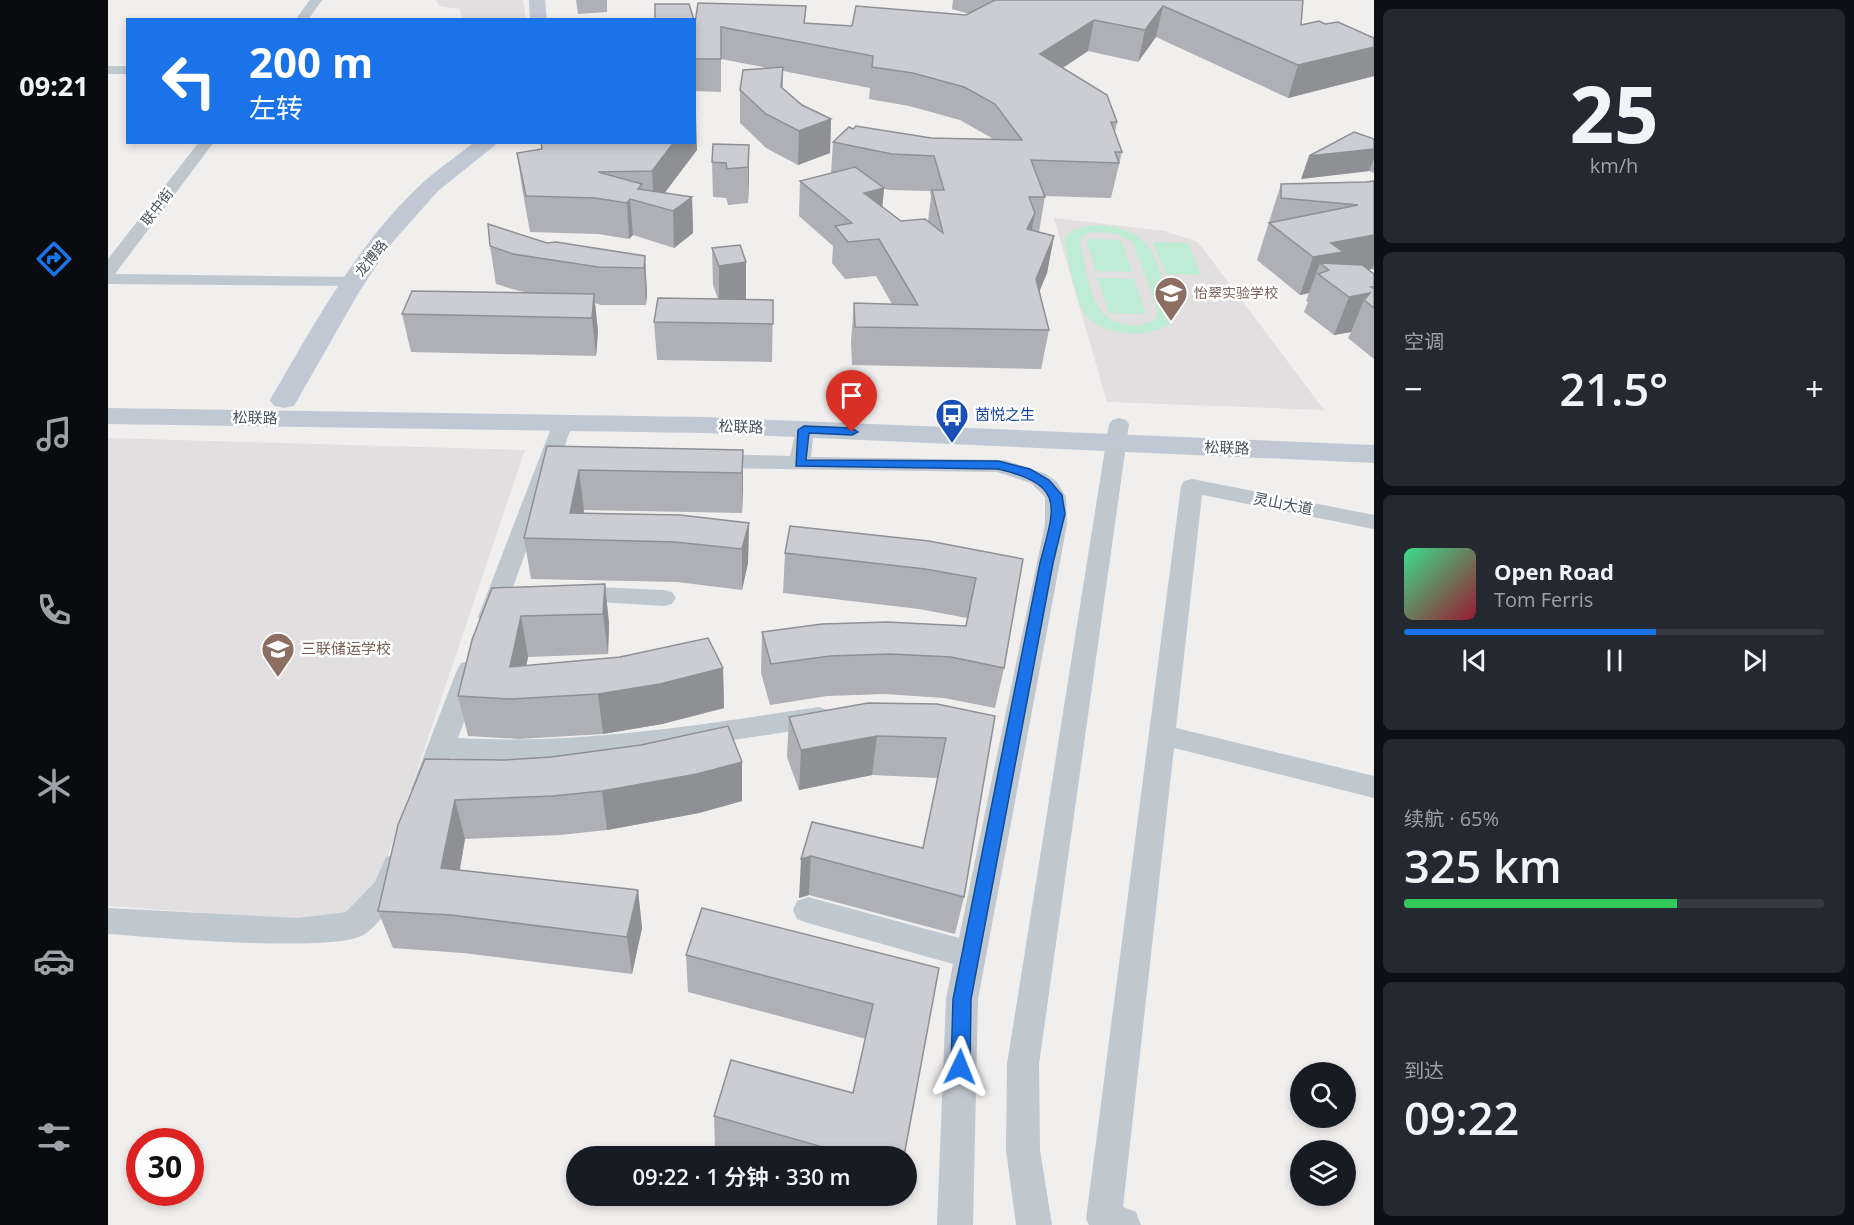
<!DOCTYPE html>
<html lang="zh">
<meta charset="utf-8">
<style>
:root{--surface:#171b24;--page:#242831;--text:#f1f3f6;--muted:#9ea1a6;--line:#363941;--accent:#1a73e8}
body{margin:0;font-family:"Open Sans","Noto Sans SC",sans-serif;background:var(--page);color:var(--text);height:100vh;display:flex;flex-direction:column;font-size:22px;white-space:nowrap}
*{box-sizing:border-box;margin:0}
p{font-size:20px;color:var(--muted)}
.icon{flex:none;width:33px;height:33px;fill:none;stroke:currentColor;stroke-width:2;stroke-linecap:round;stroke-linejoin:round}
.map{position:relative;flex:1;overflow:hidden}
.side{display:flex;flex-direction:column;gap:9px;padding:9px;background:#0d0f14;width:480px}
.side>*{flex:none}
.top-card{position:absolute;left:18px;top:18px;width:570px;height:126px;border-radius:0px;box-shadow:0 3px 9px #0003;background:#1a73e8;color:#fff;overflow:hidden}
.buttons{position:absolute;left:1182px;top:1062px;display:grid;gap:12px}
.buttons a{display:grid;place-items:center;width:66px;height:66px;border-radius:50%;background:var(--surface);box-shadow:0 3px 9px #0003;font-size:30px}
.speed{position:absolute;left:18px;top:1128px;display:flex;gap:12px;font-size:30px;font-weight:700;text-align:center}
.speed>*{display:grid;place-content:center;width:78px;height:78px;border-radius:50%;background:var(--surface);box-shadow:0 3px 9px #0003;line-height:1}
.speed .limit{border:9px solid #d22;background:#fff;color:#111}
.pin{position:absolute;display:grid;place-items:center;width:51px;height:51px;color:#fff;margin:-62px -26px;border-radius:50% 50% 50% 0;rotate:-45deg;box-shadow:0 0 6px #0007}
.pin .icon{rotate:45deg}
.me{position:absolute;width:66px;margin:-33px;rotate:2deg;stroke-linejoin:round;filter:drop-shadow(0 0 4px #0008)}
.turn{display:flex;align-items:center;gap:21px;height:126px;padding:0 24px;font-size:27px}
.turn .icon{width:78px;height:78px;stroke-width:2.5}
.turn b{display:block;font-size:42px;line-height:51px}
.big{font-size:45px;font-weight:600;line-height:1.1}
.side .widget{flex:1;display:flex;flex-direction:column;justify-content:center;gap:9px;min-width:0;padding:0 21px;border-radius:9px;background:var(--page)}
.side .dial{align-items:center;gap:0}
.dial b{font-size:78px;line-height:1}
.song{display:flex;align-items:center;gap:18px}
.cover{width:72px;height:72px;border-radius:9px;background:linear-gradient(135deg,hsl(150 70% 55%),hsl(350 70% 35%))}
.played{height:6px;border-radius:3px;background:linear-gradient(90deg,var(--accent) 60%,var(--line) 60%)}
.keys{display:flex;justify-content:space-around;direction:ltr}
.heat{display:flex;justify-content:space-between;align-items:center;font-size:33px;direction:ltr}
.charge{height:9px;border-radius:4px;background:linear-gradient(90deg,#34c759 65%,var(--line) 0)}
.trip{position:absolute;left:458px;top:1146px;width:351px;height:60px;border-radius:30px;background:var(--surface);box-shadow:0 3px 9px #0003;font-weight:600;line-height:60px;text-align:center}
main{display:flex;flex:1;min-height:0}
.menu{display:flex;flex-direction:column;width:108px;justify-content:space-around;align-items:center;background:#090b0e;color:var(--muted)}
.menu .icon{width:42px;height:42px}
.menu .selected{color:var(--accent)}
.menu b{font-size:27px;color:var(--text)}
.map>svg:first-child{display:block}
</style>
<main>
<nav class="menu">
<b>09:21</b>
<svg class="icon selected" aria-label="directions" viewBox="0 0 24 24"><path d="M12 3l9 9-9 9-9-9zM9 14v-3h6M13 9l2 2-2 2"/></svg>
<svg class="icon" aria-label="music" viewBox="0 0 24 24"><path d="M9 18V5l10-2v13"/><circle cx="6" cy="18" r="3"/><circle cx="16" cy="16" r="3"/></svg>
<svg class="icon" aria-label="phone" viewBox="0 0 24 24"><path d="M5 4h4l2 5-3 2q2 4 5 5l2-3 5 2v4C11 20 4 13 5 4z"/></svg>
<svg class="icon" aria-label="climate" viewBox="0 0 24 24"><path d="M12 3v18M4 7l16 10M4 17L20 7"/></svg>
<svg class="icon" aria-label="car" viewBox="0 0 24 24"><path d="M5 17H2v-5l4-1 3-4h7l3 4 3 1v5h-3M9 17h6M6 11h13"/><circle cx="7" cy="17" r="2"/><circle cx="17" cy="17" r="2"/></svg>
<svg class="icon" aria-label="filters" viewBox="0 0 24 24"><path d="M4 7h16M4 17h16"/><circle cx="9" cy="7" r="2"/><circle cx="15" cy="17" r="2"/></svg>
</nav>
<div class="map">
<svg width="1266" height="1225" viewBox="0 0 1266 1225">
<rect width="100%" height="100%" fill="#f1eeee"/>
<g fill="#e1dfdf">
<polygon points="328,0 415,0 418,19 355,19 351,9 331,6"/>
<polygon points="946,218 1057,231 1090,242 1216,410 999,402"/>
<polygon points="0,438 417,450 257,924 0,906"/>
</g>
<g fill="#beecd4" fill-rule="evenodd">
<path d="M987,225C1049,227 1047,262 1065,311L1063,323C1041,339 995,337 977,314C969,303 957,252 957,238L967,229ZM984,232L1007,233L1025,242L1050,310L1048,319C1038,325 1028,326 1016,324C981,319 980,273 972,244L974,237Z"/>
<polygon points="978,239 1013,240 1024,272 988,271"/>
<polygon points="1045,242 1080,243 1093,275 1058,274"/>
<polygon points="990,278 1026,279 1038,314 1001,313"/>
</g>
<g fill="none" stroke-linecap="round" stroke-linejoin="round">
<g fill="#bfc7cf" fill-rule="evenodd">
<polygon points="202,0 214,0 200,20 187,20"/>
<rect x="0" y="66" width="20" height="8"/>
<polygon points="91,142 106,142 7,274 244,277 250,278 253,282 250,286 0,284 0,259"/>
<polygon points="455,417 462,419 465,423 394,617 391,623 382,626 373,623 370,617 445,423 448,419"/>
<polygon points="1011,418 1018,420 1021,424 931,1064 932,1150 944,1225 908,1225 898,1150 899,1064 1001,424 1004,420"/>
<polygon points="696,424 703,426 706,430 703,457 897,460 938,474 949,482 958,497 959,524 870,999 865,1225 829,1225 838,999 845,964 700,923 689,919 685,910 689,901 700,897 851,938 937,524 937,497 923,483 889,472 602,468 595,466 591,461 595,456 602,454 682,456 689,426"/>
<polygon points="1084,479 1266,515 1266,529 1094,495 1068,728 1266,776 1266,798 1066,748 1015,1207 1028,1212 1033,1225 981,1225 978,1219 1073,486 1076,481"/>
<polygon points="466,586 556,590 564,592 568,598 564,604 556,606 458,600 454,594 458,588"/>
<path d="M362,661L371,663L375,670L350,738C473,745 590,725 711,707L720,710L724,717L720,724L711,727L527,755L411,763L342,758L327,797L317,800L307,797L303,789L349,670L353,663Z"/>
<path d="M288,854L298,857L302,866C293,890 279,918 257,934C229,954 43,937 0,934V908L190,918L238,912L267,882L278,857Z"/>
</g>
<g fill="#c0c8d4" fill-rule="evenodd">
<polygon points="421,0 437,0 439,20 422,20"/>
<path d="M367,142H391L330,191L282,245L251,292L186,406L176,408L166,406L162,400C205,326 247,248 309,188C327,171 347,157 367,142Z"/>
<polygon points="0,408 596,417 1266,445 1266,463 596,433 0,424"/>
</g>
</g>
<g fill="#afb0b5" fill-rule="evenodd">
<polygon points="468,0 499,0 499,12 470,14"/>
<path d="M845,0H1195L1193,25L1217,24L1266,38V76L1180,98L1048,37L1030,62L980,51L955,68L1009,122L1007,132L1014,152L1003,198L937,196L931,232L946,236L939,273L931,291L941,330L933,369L744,365L743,341L746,303L784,304L768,276L737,279L724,263L725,246L691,216L692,181L723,173L725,142L745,129L823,138L884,139L882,137L852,120L801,106L761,99L762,88L675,71V88L694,105L723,119L722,153L690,165L658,148L632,123V90L660,68L613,59V92L586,91V21L587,23L698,6L697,23L744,26L858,15L861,14L844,9ZM776,189L781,190L822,191L823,197L820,221H793L774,207Z"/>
<polygon points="1266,139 1266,173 1261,171 1193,179"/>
<polygon points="433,142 589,150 556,193 584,197 585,233 566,248 525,235 521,239 490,234 422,232 414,188 409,153 434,149"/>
<polygon points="641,145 640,203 620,205 618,198 605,197 604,162"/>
<polygon points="1266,181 1266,270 1264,269 1260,270 1266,274 1266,359 1240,338 1243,332 1226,335 1196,312 1200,302 1198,301 1201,293 1192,295 1149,260 1173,184 1258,182"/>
<polygon points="439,243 537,256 539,294 538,305 493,305 487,303 490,332 488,356 303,352 294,314 423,293 411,291 388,284 382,246"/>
<polygon points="604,248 638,300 665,300 664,362 549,360 546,322 610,299 605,285"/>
<polygon points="439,446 635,450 634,513 476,510 475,513 641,523 640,563 634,590 569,582 423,579 416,538"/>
<polygon points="677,553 915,559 896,668 887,708 836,698 777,694 719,696 662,705 653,673 654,632 858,626 859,618 811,609 675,593"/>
<polygon points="497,584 501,624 500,654 420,657 418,666 615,668 616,708 554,724 495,734 411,739 360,736 350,696 384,588"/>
<polygon points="887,716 856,897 847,934 701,895 691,898 704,822 815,848 830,778 764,775 691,790 679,757 681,717"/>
<polygon points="317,759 634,762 634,801 591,813 499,830 452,835 357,839 352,870 530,890 534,928 524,974 355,953 285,948 270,911"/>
<polygon points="578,955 831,968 796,1156 631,1156 607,1149 606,1116 745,1093 758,1039 580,992"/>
<polygon points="764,1196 788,1196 786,1202"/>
</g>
<g fill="#8e9094">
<polygon points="1055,6 1048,37 1030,62 1037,30"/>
<polygon points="986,20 980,51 927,86 932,54"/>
<polygon points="1266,47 1266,76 1180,98 1190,65"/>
<polygon points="588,115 589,150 546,207 544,171 566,142 586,142 586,117"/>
<polygon points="723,119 722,153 690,165 691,131"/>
<polygon points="641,145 641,180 640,203 640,167"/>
<polygon points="1266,149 1266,158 1261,171 1193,179 1201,156"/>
<polygon points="776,188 773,224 756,193"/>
<polygon points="584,197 585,233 566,248 565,211"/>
<polygon points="522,199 525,235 521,239 519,203"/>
<polygon points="927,213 920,249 919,229"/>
<polygon points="1266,235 1266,263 1264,269 1225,277 1221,270 1212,263 1201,293 1192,295 1205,257 1223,243"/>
<polygon points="946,236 939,273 921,317 928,279"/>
<polygon points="537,256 539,294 538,305 536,268"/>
<polygon points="638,262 638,300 611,303 611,266"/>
<polygon points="1262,293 1256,300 1243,332 1226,335 1241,297"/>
<polygon points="486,294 490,332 488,356 484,318"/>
<polygon points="635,450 635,490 634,513 634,473"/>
<polygon points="471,470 476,510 470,540 462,513"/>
<polygon points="641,523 640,563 634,590 634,549"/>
<polygon points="497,584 501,624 500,654 495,614"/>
<polygon points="413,616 420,657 412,698 402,667"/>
<polygon points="615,668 616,708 554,724 495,734 490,694"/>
<polygon points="769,736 764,775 691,790 693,750"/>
<polygon points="634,762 634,801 591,813 499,830 494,791"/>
<polygon points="347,800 357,839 345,906 333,868"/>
<polygon points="703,856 701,895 691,898 693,859"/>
<polygon points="530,890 534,928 524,974 519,937"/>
</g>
<g fill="#cbcdd3" stroke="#8e9094" stroke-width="1.5">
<polygon points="887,0 1195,0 1193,25 1211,21 1217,24 1230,22 1266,38 1266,47 1190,65 1055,6 1037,30 986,20 932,54 999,95 1009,122 1003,122 1014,152 1007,152 1011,163 923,160 937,197 921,197 927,213 919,229 946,236 928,279 941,330 747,327 746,303 810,305 771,239 740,242 727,226 744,223 692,181 747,167 776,188 756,193 793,221 817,219 835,233 824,190 836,190 826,156 784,154 725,142 741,127 745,129 748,126 823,138 914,140 887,104 856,87 805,73 764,67 765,56 613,27 613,59 586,59 586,21 587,23 590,3 698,6 696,23 744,26 748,6 858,15"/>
<polygon points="547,4 581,4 586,20 547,20"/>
<polygon points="675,67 673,87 694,105 723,119 691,131 658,114 632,90 635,70"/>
<polygon points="1246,132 1266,139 1266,149 1201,156"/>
<polygon points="433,142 566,142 544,171 490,172 534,184 530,189 584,197 565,211 522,199 519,203 487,198 418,196 409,153 434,149"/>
<polygon points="605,144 641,145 640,167 619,169 618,163 604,162"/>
<polygon points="1266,181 1266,235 1223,243 1235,252 1205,257 1161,223 1250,205 1173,198 1173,184 1258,182"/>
<polygon points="380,224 439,243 448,242 537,256 536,268 490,267 405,254 382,246"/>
<polygon points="632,245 638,262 611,266 604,248"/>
<polygon points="1212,263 1254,265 1266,274 1266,287 1263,287 1266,289 1266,308 1256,300 1262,293 1241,297 1210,274 1221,270"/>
<polygon points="304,291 486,294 484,318 294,314"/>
<polygon points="550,298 665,300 665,324 546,322"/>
<polygon points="439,446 635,450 634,473 471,470 462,513 572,515 641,523 634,549 567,542 416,538"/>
<polygon points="682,526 821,541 915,559 896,668 843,657 782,654 722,656 663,664 654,632 714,624 779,622 858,626 868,578 817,569 677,553"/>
<polygon points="497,584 495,614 413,616 402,667 512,657 600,638 615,668 552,684 490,694 403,699 350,696 364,640 384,588"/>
<polygon points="760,703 829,704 887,716 856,897 703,856 693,859 704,822 815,848 838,738 769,736 693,750 681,717"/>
<polygon points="620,726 634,762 589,774 494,791 445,796 347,800 333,868 530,890 519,937 343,915 270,911 290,825 317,759 397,760 443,757 533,745"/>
<polygon points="594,908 831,968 796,1156 746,1156 606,1116 623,1060 745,1093 765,1004 578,955"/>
</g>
<path fill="#1a73e8" stroke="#114b97" stroke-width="1.5" d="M696,426L744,428L750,432L744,435L701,433L698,460L890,461L922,469L941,480L954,495L957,514L945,563L863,999L862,1067L859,1073L852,1076L846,1073L843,1067L845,999L932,563C947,506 958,485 890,469L688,466L690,430Z"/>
<defs>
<symbol id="school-pin" viewBox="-11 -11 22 30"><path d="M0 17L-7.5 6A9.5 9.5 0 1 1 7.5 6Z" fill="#8d6e63" stroke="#fff"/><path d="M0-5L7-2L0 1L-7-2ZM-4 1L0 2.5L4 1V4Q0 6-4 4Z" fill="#fff"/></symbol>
<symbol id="bus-pin" viewBox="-11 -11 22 30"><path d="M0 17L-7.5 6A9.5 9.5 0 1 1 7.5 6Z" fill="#1a4fb4" stroke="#fff"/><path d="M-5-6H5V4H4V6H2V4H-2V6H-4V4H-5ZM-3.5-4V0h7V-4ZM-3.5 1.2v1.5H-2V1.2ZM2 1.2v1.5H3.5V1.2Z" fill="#fff"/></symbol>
</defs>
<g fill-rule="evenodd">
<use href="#school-pin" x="1044" y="274" width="38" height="52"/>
<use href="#bus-pin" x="825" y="396" width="38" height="52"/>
<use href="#school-pin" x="151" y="630" width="38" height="52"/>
</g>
<g text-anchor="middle" stroke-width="5" stroke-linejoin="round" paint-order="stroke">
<g font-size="14" fill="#47505a" stroke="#fff">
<text transform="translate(49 207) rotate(-52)" y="5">联中街</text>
<text transform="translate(263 258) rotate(-51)" y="5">龙博路</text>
</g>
<g font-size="14" fill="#785e54" stroke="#fff" text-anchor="start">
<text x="1086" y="298">怡翠实验学校</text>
</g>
<g font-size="15" fill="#164399" stroke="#fff" text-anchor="start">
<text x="867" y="420">茵悦之生</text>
</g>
<g font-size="15" fill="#47505a" stroke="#fff">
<text transform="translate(147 418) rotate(1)" y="5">松联路</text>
<text transform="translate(633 427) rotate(2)" y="5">松联路</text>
<text transform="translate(1119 448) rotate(2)" y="5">松联路</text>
<text transform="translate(1175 504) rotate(11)" y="5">灵山大道</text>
</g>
<g font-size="15" fill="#785e54" stroke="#fff" text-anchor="start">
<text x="193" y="654">三联储运学校</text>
</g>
</g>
</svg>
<div class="buttons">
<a><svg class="icon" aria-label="search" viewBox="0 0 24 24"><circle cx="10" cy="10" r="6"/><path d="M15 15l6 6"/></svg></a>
<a><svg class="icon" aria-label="layers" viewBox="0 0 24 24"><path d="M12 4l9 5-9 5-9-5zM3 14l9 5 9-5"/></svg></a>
</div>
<div class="speed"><div class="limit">30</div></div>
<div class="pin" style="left:744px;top:432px;background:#d93025"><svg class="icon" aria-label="arrive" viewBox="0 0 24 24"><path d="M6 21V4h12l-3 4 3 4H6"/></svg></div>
<svg class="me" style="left:852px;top:1067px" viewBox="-20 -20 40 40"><path d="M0-17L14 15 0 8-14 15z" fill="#1a73e8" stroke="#fff" stroke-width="4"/></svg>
<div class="trip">09:22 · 1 分钟 · 330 m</div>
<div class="top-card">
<div class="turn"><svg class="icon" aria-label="left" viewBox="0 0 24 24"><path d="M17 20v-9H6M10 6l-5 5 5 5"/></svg><div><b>200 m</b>左转</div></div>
</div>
</div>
<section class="side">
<div class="widget dial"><b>25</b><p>km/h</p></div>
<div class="widget"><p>空调</p>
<div class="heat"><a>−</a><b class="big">21.5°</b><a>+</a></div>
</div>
<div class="widget">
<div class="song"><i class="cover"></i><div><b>Open Road</b><p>Tom Ferris</p></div></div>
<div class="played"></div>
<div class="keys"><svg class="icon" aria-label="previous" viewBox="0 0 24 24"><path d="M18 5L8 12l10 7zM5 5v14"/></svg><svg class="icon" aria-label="pause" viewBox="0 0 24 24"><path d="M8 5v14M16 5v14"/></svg><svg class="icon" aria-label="next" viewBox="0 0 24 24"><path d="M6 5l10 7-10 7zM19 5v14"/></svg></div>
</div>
<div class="widget"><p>续航 · 65%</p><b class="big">325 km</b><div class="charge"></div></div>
<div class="widget"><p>到达</p><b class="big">09:22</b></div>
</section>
</main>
